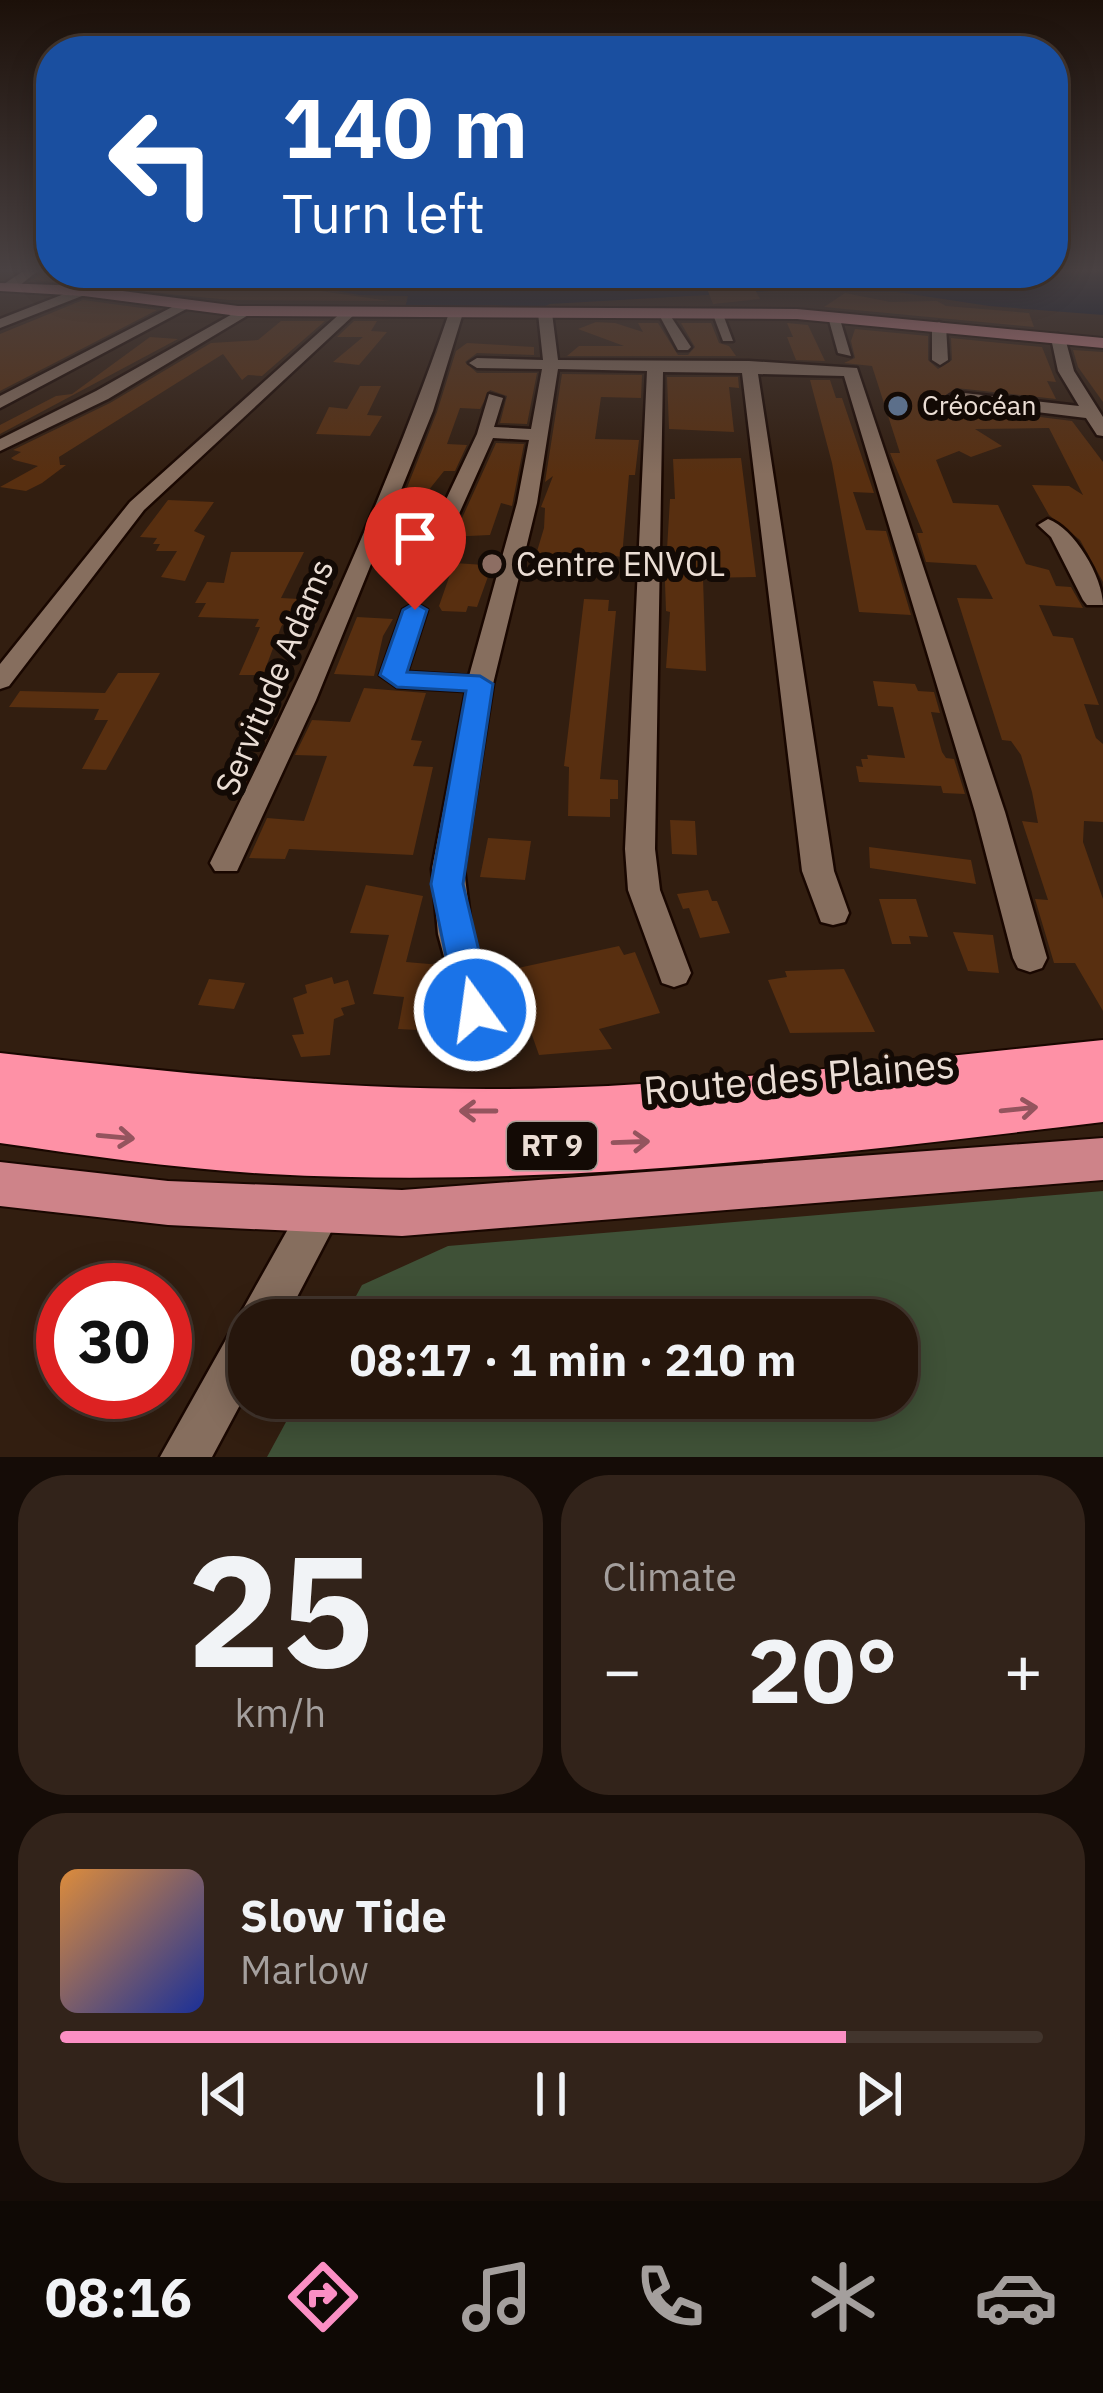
<!DOCTYPE html>
<meta charset="utf-8">
<style>
:root{--surface:#26160c;--page:#32231a;--text:#f1f3f6;--muted:#a49f9d;--line:#42352d;--accent:#fb8fc4}
body{margin:0;font-family:"IBM Plex Sans",sans-serif;background:var(--page);color:var(--text);height:100vh;display:flex;flex-direction:column;font-size:45px;white-space:nowrap}
*{box-sizing:border-box;margin:0}
p{font-size:39px;color:var(--muted)}
.icon{flex:none;width:66px;height:66px;fill:none;stroke:currentColor;stroke-width:2;stroke-linecap:round;stroke-linejoin:round}
.map{position:relative;height:1457px;overflow:hidden}
.side{display:flex;flex-direction:column;gap:18px;padding:18px;background:#150c07;flex:1}
.side>*{flex:none}
.hud{position:absolute;left:36px;top:36px;width:1032px;height:252px;border-radius:48px;box-shadow:0 6px 30px #0003,0 0 0 3px var(--line);background:#1a4fa0;color:#fff;overflow:hidden}
.speed{position:absolute;left:36px;top:1263px;display:flex;gap:24px;font-size:60px;font-weight:700;text-align:center}
.speed>*{display:grid;place-content:center;width:156px;height:156px;border-radius:50%;background:var(--surface);box-shadow:0 6px 30px #0003,0 0 0 3px var(--line);line-height:1}
.speed .limit{border:18px solid #d22;background:#fff;color:#111}
.pin{position:absolute;display:grid;place-items:center;width:102px;height:102px;color:#fff;margin:-123px -51px;border-radius:50% 50% 50% 0;rotate:-45deg;box-shadow:0 0 12px #0007}
.pin .icon{rotate:45deg}
.me{position:absolute;width:132px;margin:-66px;rotate:346deg;stroke-linejoin:round;filter:drop-shadow(0 0 9px #0008)}
.turn{display:flex;align-items:center;gap:42px;height:252px;padding:0 48px;font-size:54px}
.turn .icon{width:156px;height:156px;stroke-width:2.5}
.turn b{display:block;font-size:84px;line-height:102px}
.big{font-size:90px;font-weight:700;line-height:1.1}
.side .widget{flex:1;display:flex;flex-direction:column;justify-content:center;gap:18px;min-width:0;padding:0 42px;border-radius:48px;background:var(--page)}
.side .dial{align-items:center;gap:0}
.dial b{font-size:156px;line-height:1}
.song{display:flex;align-items:center;gap:36px}
.cover{width:144px;height:144px;border-radius:18px;background:linear-gradient(135deg,hsl(30 70% 55%),hsl(230 70% 35%))}
.played{height:12px;border-radius:6px;background:linear-gradient(90deg,var(--accent) 80%,var(--line) 80%)}
.keys{display:flex;justify-content:space-around;direction:ltr}
.heat{display:flex;justify-content:space-between;align-items:center;font-size:66px;direction:ltr}
.side .tiles{flex:1;display:grid;gap:18px;grid-template-columns:1fr 1fr}
.widget:last-child{grid-column:span 2}
.trip{position:absolute;left:228px;top:1299px;width:690px;height:120px;border-radius:48px;background:var(--surface);box-shadow:0 6px 30px #0003,0 0 0 3px var(--line);font-weight:700;line-height:120px;text-align:center}
.tabs{display:flex;height:192px;justify-content:space-around;align-items:center;background:#0f0905;color:var(--muted)}
.tabs .icon{width:84px;height:84px}
.tabs .active{color:var(--accent)}
.tabs b{font-size:54px;color:var(--text)}
.map>svg:first-child{display:block}
</style>
<div class="map">
<svg width="1103" height="1457" viewBox="0 0 1103 1457">
<rect width="100%" height="100%" fill="#321e10"/>
<polygon fill="#3f5137" points="1103,1191 1103,1457 267,1457 299,1398 897,1398 897,1320 343,1320 362,1285 448,1246"/>
<polygon fill="#000f28" points="1053,270 1103,270 1103,315 989,306 897,292 775,291 550,304 538,309 494,305 405,308 408,296 360,295 230,273"/>
<g fill="#582f10">
<polygon points="42,273 194,273 390,301 229,300 34,280"/>
<polygon points="712,280 750,280 760,299 713,304 706,286 714,286"/>
<polygon points="845,293 890,302 937,301 946,306 1029,313 1034,327 824,307"/>
<polygon points="83,300 157,310 0,391 0,334"/>
<polygon points="281,321 325,321 262,376 248,375 242,380 223,354 59,457 60,465 66,465 42,483 26,491 0,487 38,466 14,460 11,458 21,452 13,450 110,403 211,343 258,340"/>
<polygon points="354,321 377,321 371,331 387,332 359,365 333,362 363,337 337,337"/>
<polygon points="596,322 615,323 643,332 638,323 658,323 678,355 688,355 695,347 681,323 711,323 719,343 729,346 736,356 567,356 579,346 624,346 578,329"/>
<polygon points="787,323 808,325 825,361 796,360 787,337 793,337"/>
<polygon points="855,329 928,336 928,360 938,369 952,360 951,338 1042,347 1056,382 1047,381 1056,399 956,388 943,398 954,406 1072,421 1103,462 1103,582 1080,540 1049,515 1032,485 1069,486 1083,495 1049,428 975,429 1002,446 971,457 959,451 936,460 953,503 998,505 1026,564 1049,570 1056,586 1071,587 1083,608 1039,605 1053,636 1073,638 1099,705 1084,704 1096,738 1103,744 1103,822 1084,821 1083,842 1103,899 1103,1011 1075,963 1054,963 1035,899 1048,900 1022,821 1038,823 1032,792 1021,755 1011,741 1002,740 957,598 993,599 976,565 926,562 917,533 923,533 890,453 900,453 872,366 844,363 855,358 851,341"/>
<polygon points="150,337 178,339 0,434 0,425 56,396 72,394"/>
<polygon points="467,343 534,347 534,355 477,353 465,362 477,373 537,373 527,424 500,423 507,396 490,390 480,409 460,408 447,444 467,445 455,471 444,471 392,536 389,533 437,412 456,351"/>
<polygon points="1073,350 1103,352 1103,402 1078,367"/>
<polygon points="562,374 642,375 641,398 601,397 595,439 639,440 635,475 629,475 622,557 615,556 614,561 535,558 544,528 545,508 541,507 553,476 545,482"/>
<polygon points="667,377 738,377 739,388 729,387 734,432 669,429"/>
<polygon points="810,380 830,380 836,398 842,398 874,493 853,492 866,530 886,531 911,615 859,612 832,463"/>
<polygon points="360,386 381,386 367,415 382,416 370,436 316,434 329,407 347,409"/>
<polygon points="496,443 524,444 512,506 501,503 490,535 447,537 458,527"/>
<polygon points="741,458 756,577 703,578 706,671 666,668 670,612 666,611 665,583 670,499 675,499 673,459"/>
<polygon points="168,500 214,502 194,531 205,536 185,581 161,577 177,551 156,551 160,544 153,544 157,538 140,537"/>
<polygon points="231,552 304,552 281,598 299,599 281,627 263,675 239,675 260,627 255,627 259,619 198,617 206,603 195,603 207,582 224,583"/>
<polygon points="454,563 485,565 483,571 490,571 477,607 468,606 466,612 442,611 439,606"/>
<polygon points="584,599 609,600 608,611 616,611 600,779 618,780 618,799 610,799 610,817 568,816 569,767 564,766"/>
<polygon points="357,617 393,619 383,636 374,676 334,674"/>
<polygon points="118,673 160,673 106,770 82,769 108,720 94,720 99,709 9,707 20,691 105,693"/>
<polygon points="873,681 915,684 918,691 934,692 940,713 931,712 942,752 946,758 954,759 965,794 943,793 941,786 859,782 856,766 863,767 861,759 868,759 867,755 905,758 893,707 878,706"/>
<polygon points="364,688 426,693 411,740 422,741 413,766 433,767 413,855 289,849 285,859 249,858 267,818 304,821 327,756 295,755 312,720 350,722"/>
<polygon points="670,820 695,821 697,855 672,854"/>
<polygon points="488,838 531,841 525,880 480,877"/>
<polygon points="869,847 971,860 976,884 870,868"/>
<polygon points="366,885 423,896 406,962 441,965 434,1000 423,999 418,1030 398,1029 404,997 373,994 389,935 350,933"/>
<polygon points="708,890 712,901 717,901 730,933 700,938 689,908 683,909 677,894"/>
<polygon points="879,899 916,899 928,937 909,936 911,944 892,944"/>
<polygon points="953,932 993,935 999,973 968,971"/>
<polygon points="619,946 624,955 635,952 660,1013 599,1029 612,1049 539,1055 509,970"/>
<polygon points="844,969 875,1032 790,1033 768,980 787,977 785,971"/>
<polygon points="332,977 334,984 348,980 355,1004 341,1008 344,1015 334,1019 330,1055 301,1057 292,1035 304,1034 293,998 307,993 305,985"/>
<polygon points="209,979 245,983 234,1009 198,1005"/>
<polygon points="83,1392 119,1392 112,1414 76,1411"/>
</g>
<g fill="none" stroke-linecap="round" stroke-linejoin="round">
<defs>
<g id="minor">
<polygon points="25,270 39,270 14,290 4,290 4,284"/>
<polygon points="82,287 87,294 0,328 0,319"/>
<polygon points="180,303 192,306 0,408 0,396"/>
<polygon points="243,308 255,311 108,399 0,451 0,439 96,391"/>
<path d="M456,309L463,313L433,411L316,700L237,871H215L210,863C298,684 384,502 449,313Z"/>
<polygon points="545,309 552,313 558,360 749,361 857,368 1005,812 1047,958 1042,968 1030,972 1018,968 1013,958 975,812 844,376 758,374 834,871 849,913 845,922 833,925 821,922 802,871 742,373 663,372 655,849 660,890 691,973 686,983 674,987 662,983 628,890 625,849 647,371 558,369 537,503 493,684 464,869 472,934 501,1042 496,1053 483,1058 470,1053 438,934 432,869 466,691 397,687 380,675 403,610 415,603 427,610 407,672 469,676 517,503 529,440 493,438 454,525 444,531 434,525 477,434 489,394 503,398 494,427 531,429 542,369 477,368 469,363 477,358 543,360 538,313"/>
<polygon points="656,309 666,309 691,347 688,350 678,350"/>
<polygon points="711,309 721,309 733,341 723,341"/>
<polygon points="344,310 356,313 144,510 9,686 0,689 0,664 130,502"/>
<polygon points="827,313 839,316 851,356 838,353"/>
<polygon points="939,322 946,326 948,360 940,365 932,360 932,326"/>
<polygon points="1058,334 1065,338 1074,371 1103,417 1103,436 1097,435 1086,418 955,402 947,397 955,392 1079,406 1058,371 1051,338"/>
<path d="M1048,519C1074,528 1103,577 1103,605H1087L1083,600L1051,537L1038,525Z"/>
<polygon points="321,1191 336,1197 342,1211 285,1320 249,1320 249,1388 212,1457 160,1457 306,1197"/>
</g>
<g id="major">
<polygon points="0,283 84,286 238,306 797,309 1103,338 1103,348 797,319 238,316 84,296 0,291"/>
<polygon points="1103,1138 1103,1180 402,1236 168,1225 0,1206 0,1162 168,1181 402,1190"/>
</g>
<path id="highway" d="M1103,1040V1122C827,1155 549,1189 270,1174C179,1169 90,1156 0,1143V1053C184,1074 371,1094 556,1088C739,1082 921,1058 1103,1040Z"/>
</defs>
<use href="#minor" stroke="#190700" stroke-width="5"/>
<use href="#major" stroke="#190700" stroke-width="4"/>
<use href="#highway" stroke="#190700" stroke-width="4"/>
<use href="#minor" fill="#866e5e" fill-rule="evenodd"/>
<use href="#major" fill="#ce8389" fill-rule="evenodd"/>
<use href="#highway" fill="#fe91a6" fill-rule="evenodd"/>
</g>
<defs><path id="oneway-shaft" d="M-6 0H5M1.5-3L5.5 0L1.5 3" fill="none" stroke-width="1.6" stroke-linecap="round" stroke-linejoin="round" transform="scale(3)"/></defs>
<g stroke="#94545e">
<use href="#oneway-shaft" transform="translate(1019 1109) rotate(-6)"/>
<use href="#oneway-shaft" transform="translate(478 1111) rotate(180)"/>
<use href="#oneway-shaft" transform="translate(116 1137) rotate(5)"/>
<use href="#oneway-shaft" transform="translate(631 1142) rotate(-2)"/>
</g>
<linearGradient id="sky" x2="0" y2="1"><stop stop-color="#1c1009"/><stop offset="0.57" stop-color="#494142"/><stop offset="1" stop-color="#494142" stop-opacity="0"/></linearGradient>
<rect width="1103" height="474" fill="url(#sky)"/>
<polygon fill="#1a73e8" stroke="#114b97" stroke-width="3" points="415,603 427,610 407,672 480,676 493,684 463,884 493,1010 487,1021 475,1025 462,1021 457,1010 431,884 466,691 397,687 380,675 403,610"/>
<circle fill="#5c6f8a" stroke="#130a05" stroke-width="4.5" cx="898" cy="406" r="12"/>
<circle fill="#8d6e63" stroke="#130a05" stroke-width="4.5" cx="492" cy="564" r="12"/>
<g text-anchor="middle" stroke-width="12" stroke-linejoin="round" paint-order="stroke">
<g font-size="27" fill="#ebded5" stroke="#130a05" text-anchor="start">
<text x="922" y="415">Créocéan</text>
</g>
<rect fill="#130a05" stroke="#aa9e97" stroke-width="3" x="507" y="1122" width="90" height="48" rx="9"/>
<g font-size="30" font-weight="bold" fill="#ebded5">
<text x="552" y="1156">RT 9</text>
</g>
<g font-size="33" fill="#ebded5" stroke="#130a05" text-anchor="start">
<text x="516" y="576">Centre ENVOL</text>
</g>
<g font-size="33" fill="#ebded5" stroke="#130a05">
<text transform="translate(274 677) rotate(-67)" y="12">Servitude Adams</text>
</g>
<g font-size="39" fill="#ebded5" stroke="#130a05">
<text transform="translate(799 1077) rotate(-5)" y="14">Route des Plaines</text>
</g>
</g>
</svg>
<div class="speed"><div class="limit">30</div></div>
<div class="pin" style="left:415px;top:610px;background:#d93025"><svg class="icon" aria-label="arrive" viewBox="0 0 24 24"><path d="M6 21V4h12l-3 4 3 4H6"/></svg></div>
<svg class="me" style="left:475px;top:1010px" viewBox="-20 -20 40 40"><circle r="17" fill="#1a73e8" stroke="#fff" stroke-width="3"/><path d="M0-11L8 9 0 5-8 9z" fill="#fff"/></svg>
<div class="trip">08:17 · 1 min · 210 m</div>
<div class="hud">
<div class="turn"><svg class="icon" aria-label="left" viewBox="0 0 24 24"><path d="M17 20v-9H6M10 6l-5 5 5 5"/></svg><div><b>140 m</b>Turn left</div></div>
</div>
</div>
<section class="side">
<div class="tiles">
<div class="widget dial"><b>25</b><p>km/h</p></div>
<div class="widget"><p>Climate</p>
<div class="heat"><a>−</a><b class="big">20°</b><a>+</a></div>
</div>
<div class="widget">
<div class="song"><i class="cover"></i><div><b>Slow Tide</b><p>Marlow</p></div></div>
<div class="played"></div>
<div class="keys"><svg class="icon" aria-label="previous" viewBox="0 0 24 24"><path d="M18 5L8 12l10 7zM5 5v14"/></svg><svg class="icon" aria-label="pause" viewBox="0 0 24 24"><path d="M8 5v14M16 5v14"/></svg><svg class="icon" aria-label="next" viewBox="0 0 24 24"><path d="M6 5l10 7-10 7zM19 5v14"/></svg></div>
</div>
</div>
</section>
<nav class="tabs">
<b>08:16</b>
<svg class="icon active" aria-label="directions" viewBox="0 0 24 24"><path d="M12 3l9 9-9 9-9-9zM9 14v-3h6M13 9l2 2-2 2"/></svg>
<svg class="icon" aria-label="music" viewBox="0 0 24 24"><path d="M9 18V5l10-2v13"/><circle cx="6" cy="18" r="3"/><circle cx="16" cy="16" r="3"/></svg>
<svg class="icon" aria-label="phone" viewBox="0 0 24 24"><path d="M5 4h4l2 5-3 2q2 4 5 5l2-3 5 2v4C11 20 4 13 5 4z"/></svg>
<svg class="icon" aria-label="climate" viewBox="0 0 24 24"><path d="M12 3v18M4 7l16 10M4 17L20 7"/></svg>
<svg class="icon" aria-label="car" viewBox="0 0 24 24"><path d="M5 17H2v-5l4-1 3-4h7l3 4 3 1v5h-3M9 17h6M6 11h13"/><circle cx="7" cy="17" r="2"/><circle cx="17" cy="17" r="2"/></svg>
</nav>
